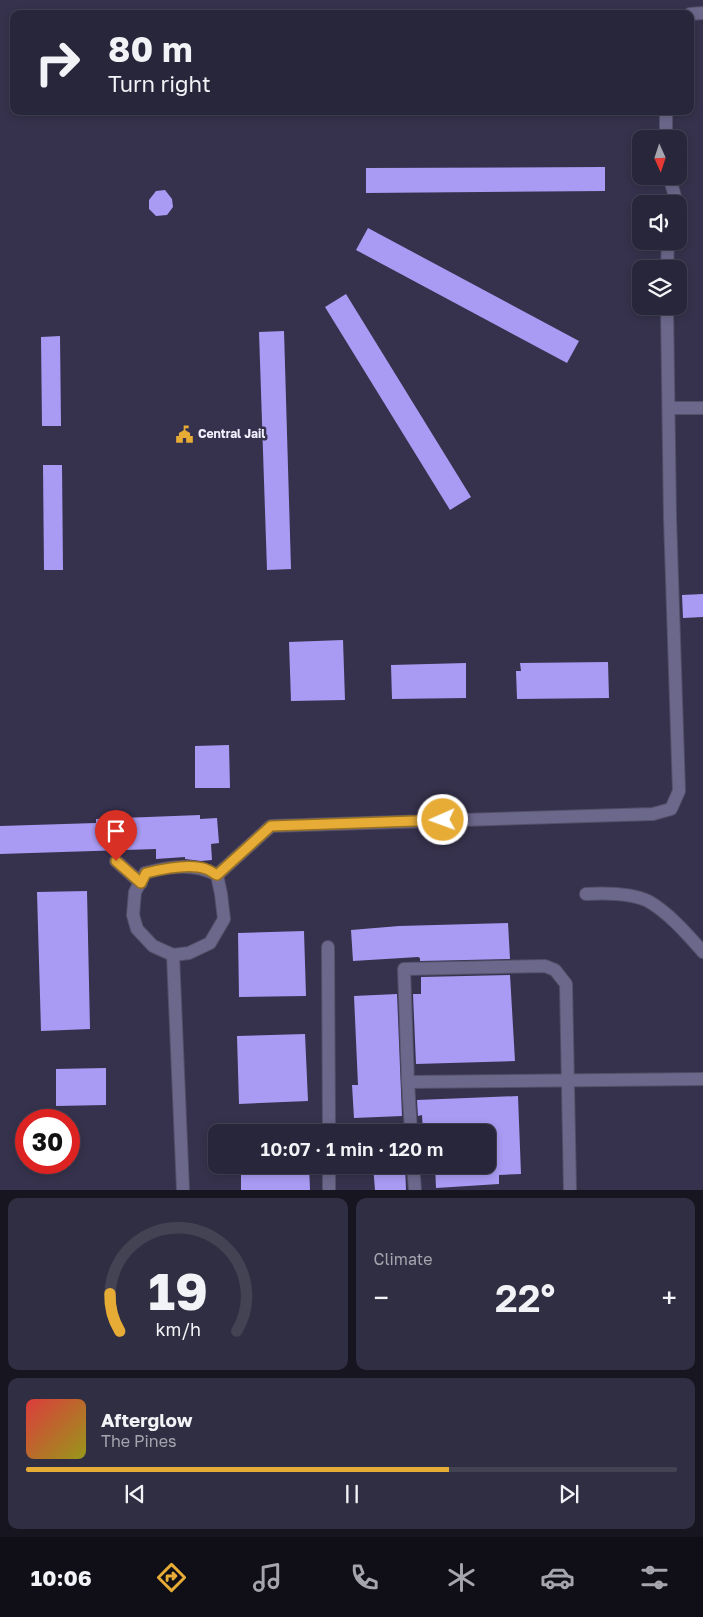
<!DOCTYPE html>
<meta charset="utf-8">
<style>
:root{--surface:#28263a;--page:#302e42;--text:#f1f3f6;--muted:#a5a5af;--line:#444354;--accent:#e7ac36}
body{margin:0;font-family:"Golos Text",sans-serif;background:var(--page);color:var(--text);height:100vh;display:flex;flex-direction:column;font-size:19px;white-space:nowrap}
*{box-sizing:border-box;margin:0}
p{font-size:16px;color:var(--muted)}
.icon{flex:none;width:28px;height:28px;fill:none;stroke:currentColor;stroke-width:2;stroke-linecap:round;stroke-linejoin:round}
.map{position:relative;height:1190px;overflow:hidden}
.side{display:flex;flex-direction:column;gap:8px;padding:8px;background:#161520;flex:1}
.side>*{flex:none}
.guide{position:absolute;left:10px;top:10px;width:684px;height:105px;border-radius:10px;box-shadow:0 2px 8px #0003,0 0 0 1px var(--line);background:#28263a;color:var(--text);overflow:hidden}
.needle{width:32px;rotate:177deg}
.controls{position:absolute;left:632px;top:130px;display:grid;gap:10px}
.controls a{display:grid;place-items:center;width:55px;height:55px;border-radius:10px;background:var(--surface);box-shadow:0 2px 8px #0003,0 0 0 1px var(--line);font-size:25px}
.speed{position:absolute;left:15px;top:1109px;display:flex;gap:10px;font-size:25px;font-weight:700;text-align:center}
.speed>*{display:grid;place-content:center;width:65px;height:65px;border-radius:50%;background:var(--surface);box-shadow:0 2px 8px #0003,0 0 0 1px var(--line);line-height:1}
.speed .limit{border:8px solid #d22;background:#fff;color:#111}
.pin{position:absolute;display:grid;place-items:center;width:42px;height:42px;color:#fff;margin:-51px -21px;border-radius:50% 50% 50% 0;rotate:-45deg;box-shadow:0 0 5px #0007}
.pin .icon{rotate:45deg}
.me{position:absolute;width:55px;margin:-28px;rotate:268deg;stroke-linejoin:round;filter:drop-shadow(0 0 4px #0008)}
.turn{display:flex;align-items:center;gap:18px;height:105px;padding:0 15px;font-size:22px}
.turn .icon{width:65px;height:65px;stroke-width:2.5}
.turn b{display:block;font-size:35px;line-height:42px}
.big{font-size:38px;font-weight:600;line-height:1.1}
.side .card{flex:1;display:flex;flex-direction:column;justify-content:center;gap:8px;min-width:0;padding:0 18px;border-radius:10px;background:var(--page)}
.side .dial{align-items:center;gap:0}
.dial svg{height:130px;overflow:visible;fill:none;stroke:var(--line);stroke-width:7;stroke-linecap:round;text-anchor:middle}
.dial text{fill:var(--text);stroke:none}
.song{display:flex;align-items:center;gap:15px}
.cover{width:60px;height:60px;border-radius:8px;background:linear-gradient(135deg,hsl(0 70% 55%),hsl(60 70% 35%))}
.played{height:5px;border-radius:2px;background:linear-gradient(90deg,var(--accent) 65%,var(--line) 65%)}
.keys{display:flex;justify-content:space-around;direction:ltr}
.heat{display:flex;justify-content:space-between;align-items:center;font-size:28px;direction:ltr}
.side .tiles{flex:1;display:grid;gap:8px;grid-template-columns:1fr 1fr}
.card:last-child{grid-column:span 2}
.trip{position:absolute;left:208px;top:1124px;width:288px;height:50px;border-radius:10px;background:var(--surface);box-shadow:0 2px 8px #0003,0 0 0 1px var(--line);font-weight:600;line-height:50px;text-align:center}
.menu{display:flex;height:80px;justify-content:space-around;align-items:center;background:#100f17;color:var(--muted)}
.menu .icon{width:35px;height:35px}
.menu .selected{color:var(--accent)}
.menu b{font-size:22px;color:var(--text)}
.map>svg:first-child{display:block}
</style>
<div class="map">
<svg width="703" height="1190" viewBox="0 0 703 1190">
<rect width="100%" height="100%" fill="#36324d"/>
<g fill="#a99bf3">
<polygon points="605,167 605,191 366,193 366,168"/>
<polygon points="165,190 172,199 173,207 167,215 156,216 149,209 149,200 156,191"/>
<polygon points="368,228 579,341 567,363 356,250"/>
<polygon points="346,294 471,497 450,510 325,307"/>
<polygon points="284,331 291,569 267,570 259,332"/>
<polygon points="60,336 61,426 42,426 41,337"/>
<polygon points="43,465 62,465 63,570 44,570"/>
<polygon points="703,594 703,617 683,618 682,595"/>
<polygon points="343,640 345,700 291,701 289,642"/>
<polygon points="608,662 609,698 517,699 516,671 521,671 520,663"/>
<polygon points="466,663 466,698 392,699 391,665"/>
<polygon points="229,745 230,788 195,788 195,746"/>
<polygon points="200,815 200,819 217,818 219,843 211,844 212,860 201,861 185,859 185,857 156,859 156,849 0,854 0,826 96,823 96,819"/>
<polygon points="87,891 90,1029 41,1031 37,892"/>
<polygon points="508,923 510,959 420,961 420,958 418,957 353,961 351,930 399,926"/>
<polygon points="304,931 306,996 239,997 238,933"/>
<polygon points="510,975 515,1061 416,1064 413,994 421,994 421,977"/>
<polygon points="397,994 402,1116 354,1118 352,1085 358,1085 354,996"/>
<polygon points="305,1034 308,1101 239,1104 237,1036"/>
<polygon points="106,1068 106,1105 56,1106 56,1069"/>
<polygon points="518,1096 521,1174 499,1175 499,1184 436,1188 435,1165 486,1165 486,1131 423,1132 422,1115 418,1116 417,1100"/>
<polygon points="241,1165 309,1165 310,1190 241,1190"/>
<polygon points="373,1165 405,1165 406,1190 375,1190"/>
</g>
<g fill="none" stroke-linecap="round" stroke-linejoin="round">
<defs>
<g id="minor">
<polyline points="690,14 703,13"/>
<polyline points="666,111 666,139"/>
<polyline points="669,176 676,200 675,204"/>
<polyline points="667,269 668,241"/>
<polyline points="669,408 703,408"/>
<polyline points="116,861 141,883"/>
<path d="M217,875C194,863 170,866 145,873L135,892L133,915L137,929L153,946L173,955L189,953L210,943L224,919L221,894L217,875L271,826L653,814L671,809L679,791L670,518L667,306"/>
<path d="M586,894C604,893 631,893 648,901C668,912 688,935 703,952"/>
<polyline points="328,947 329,1132"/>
<polyline points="173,955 183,1190"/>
<polyline points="408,1082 703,1079"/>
<polyline points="411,1132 408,1082 404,969 545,966 555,970 566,984 570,1190"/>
<polyline points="329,1165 329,1190"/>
<polyline points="413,1165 415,1190"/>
</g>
</defs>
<use href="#minor" stroke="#545069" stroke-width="14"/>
<use href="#minor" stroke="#6c688c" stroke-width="12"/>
</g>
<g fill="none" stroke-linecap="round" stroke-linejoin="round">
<defs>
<path id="route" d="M116,861L141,883L146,873C162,869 190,863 206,869C210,870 213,873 217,875L271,826L443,820"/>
</defs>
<use href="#route" stroke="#967023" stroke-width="12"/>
<use href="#route" stroke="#e7ac36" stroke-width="9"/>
</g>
<defs>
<symbol id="civic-bare" viewBox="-9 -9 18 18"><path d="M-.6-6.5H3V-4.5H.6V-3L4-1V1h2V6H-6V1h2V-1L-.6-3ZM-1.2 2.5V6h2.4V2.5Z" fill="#e7ac36" stroke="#36324d" stroke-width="2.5" paint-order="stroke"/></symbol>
</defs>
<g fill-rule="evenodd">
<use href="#civic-bare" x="172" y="422" width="25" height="25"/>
</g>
<g text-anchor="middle" stroke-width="5" stroke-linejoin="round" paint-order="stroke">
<g font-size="12" font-weight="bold" fill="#f1f0fe" stroke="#36324d" text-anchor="start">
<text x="198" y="438">Central Jail</text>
</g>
</g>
</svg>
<div class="controls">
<a><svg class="needle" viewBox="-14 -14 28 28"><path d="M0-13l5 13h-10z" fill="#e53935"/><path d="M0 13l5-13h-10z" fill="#a5a5af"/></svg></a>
<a><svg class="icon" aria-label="sound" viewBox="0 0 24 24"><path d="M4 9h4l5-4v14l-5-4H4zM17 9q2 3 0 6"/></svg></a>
<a><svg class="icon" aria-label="layers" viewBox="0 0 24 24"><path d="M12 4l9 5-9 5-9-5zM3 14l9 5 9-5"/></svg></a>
</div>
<div class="speed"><div class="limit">30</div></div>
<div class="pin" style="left:116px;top:861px;background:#d93025"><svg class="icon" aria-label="arrive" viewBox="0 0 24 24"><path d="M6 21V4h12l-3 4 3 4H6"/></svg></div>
<svg class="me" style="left:443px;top:820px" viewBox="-20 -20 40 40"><circle r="17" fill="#e7ac36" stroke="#fff" stroke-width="3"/><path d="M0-11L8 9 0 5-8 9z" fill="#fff"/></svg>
<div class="trip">10:07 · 1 min · 120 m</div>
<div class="guide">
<div class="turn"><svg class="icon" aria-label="right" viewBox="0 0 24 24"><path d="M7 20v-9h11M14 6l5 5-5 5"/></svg><div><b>80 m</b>Turn right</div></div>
</div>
</div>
<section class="side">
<div class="tiles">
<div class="card dial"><svg viewBox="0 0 100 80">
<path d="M14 69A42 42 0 1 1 86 69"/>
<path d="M14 69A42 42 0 0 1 8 46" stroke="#e7ac36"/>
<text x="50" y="56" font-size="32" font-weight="700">19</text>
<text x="50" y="72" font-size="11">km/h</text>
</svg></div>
<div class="card"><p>Climate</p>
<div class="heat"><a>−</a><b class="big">22°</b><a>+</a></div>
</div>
<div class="card">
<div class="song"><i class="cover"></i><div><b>Afterglow</b><p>The Pines</p></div></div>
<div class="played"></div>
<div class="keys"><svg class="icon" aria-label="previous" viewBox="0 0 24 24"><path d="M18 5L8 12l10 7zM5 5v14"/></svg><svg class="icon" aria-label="pause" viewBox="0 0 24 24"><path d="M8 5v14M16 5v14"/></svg><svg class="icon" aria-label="next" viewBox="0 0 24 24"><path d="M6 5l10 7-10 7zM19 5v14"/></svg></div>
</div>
</div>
</section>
<nav class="menu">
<b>10:06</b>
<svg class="icon selected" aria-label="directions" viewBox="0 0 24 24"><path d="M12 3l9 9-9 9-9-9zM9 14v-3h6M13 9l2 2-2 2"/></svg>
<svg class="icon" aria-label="music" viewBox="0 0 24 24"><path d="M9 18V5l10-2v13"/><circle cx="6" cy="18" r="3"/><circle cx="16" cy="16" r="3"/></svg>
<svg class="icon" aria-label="phone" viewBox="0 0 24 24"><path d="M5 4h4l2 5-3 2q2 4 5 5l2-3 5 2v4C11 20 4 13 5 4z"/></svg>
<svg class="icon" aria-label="climate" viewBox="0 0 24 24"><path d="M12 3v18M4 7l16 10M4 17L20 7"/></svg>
<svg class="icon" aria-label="car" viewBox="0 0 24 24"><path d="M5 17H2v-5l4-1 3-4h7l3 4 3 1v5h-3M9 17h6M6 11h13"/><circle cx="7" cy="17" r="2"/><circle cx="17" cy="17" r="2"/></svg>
<svg class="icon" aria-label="filters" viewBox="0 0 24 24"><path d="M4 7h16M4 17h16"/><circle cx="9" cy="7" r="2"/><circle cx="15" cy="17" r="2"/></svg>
</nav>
